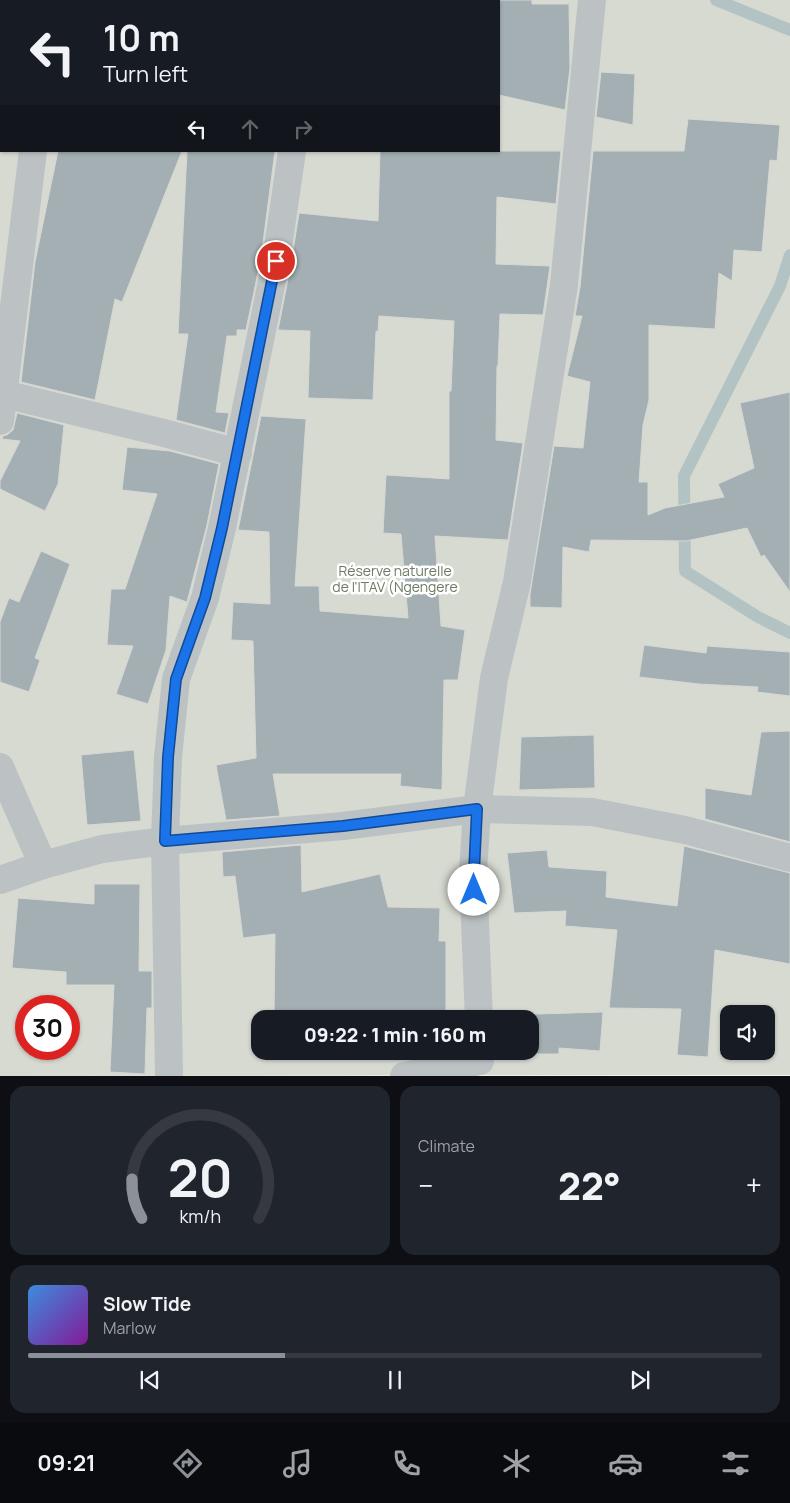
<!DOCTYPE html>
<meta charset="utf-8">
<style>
:root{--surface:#171b24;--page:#20242c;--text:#f1f3f6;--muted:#9ea1a6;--line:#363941;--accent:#8c9099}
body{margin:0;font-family:Manrope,sans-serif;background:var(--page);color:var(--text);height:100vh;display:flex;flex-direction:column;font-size:19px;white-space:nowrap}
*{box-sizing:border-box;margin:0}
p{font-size:16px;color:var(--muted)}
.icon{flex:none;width:28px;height:28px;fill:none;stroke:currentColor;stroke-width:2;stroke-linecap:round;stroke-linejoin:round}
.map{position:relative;height:1076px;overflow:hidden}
.side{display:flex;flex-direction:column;gap:10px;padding:10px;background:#0d0f14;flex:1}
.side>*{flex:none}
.top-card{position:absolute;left:0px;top:0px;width:500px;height:152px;box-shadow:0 1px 4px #0004;background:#171b24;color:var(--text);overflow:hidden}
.controls{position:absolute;left:720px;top:1005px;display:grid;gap:10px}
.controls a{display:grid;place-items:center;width:55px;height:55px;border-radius:10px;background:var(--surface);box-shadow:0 1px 4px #0004;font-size:25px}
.speed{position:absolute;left:15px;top:995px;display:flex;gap:10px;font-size:25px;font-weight:700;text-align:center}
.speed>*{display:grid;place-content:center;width:65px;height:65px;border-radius:50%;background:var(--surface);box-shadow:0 1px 4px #0004;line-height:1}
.speed .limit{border:8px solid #d22;background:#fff;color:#111}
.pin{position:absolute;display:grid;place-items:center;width:42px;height:42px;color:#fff;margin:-21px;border:2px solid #fff;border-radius:50%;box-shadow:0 1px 5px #0007}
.me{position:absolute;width:55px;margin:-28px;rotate:0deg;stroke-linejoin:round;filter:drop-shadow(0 0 4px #0008)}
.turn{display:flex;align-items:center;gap:18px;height:105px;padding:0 20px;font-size:22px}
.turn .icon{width:65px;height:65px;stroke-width:2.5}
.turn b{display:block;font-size:35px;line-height:42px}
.lanes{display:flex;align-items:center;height:48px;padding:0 20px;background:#0003;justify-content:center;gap:25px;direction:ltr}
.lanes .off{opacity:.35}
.big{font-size:38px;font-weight:800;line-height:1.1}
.side .widget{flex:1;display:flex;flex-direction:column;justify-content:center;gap:8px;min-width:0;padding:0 18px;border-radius:15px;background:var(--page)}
.side .dial{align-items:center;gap:0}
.dial svg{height:130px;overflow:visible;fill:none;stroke:var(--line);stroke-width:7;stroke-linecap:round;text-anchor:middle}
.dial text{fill:var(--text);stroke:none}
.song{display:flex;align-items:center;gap:15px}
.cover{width:60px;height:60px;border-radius:8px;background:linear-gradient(135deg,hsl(210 70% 55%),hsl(290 70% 35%))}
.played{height:5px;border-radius:2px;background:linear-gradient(90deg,var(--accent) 35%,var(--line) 35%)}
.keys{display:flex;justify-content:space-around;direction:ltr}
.heat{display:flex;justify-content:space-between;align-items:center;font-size:28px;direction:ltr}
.side .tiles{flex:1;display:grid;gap:10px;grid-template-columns:1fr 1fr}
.widget:last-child{grid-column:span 2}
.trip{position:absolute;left:251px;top:1010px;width:288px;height:50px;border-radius:15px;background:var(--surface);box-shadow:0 1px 4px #0004;font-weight:800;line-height:50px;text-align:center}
.tabs{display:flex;height:80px;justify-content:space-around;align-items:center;background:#090b0e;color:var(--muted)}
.tabs .icon{width:35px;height:35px}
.tabs .on{color:var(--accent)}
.tabs b{font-size:22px;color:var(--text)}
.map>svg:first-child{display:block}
</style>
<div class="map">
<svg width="790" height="1076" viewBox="0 0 790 1076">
<rect width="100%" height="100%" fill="#f6f5f2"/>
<path fill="#d6dad1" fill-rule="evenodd" d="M0,0H790V1075L0,1076ZM1,1H499V151H1ZM26,1006H69V1049H26ZM729,1014H766V1051H729ZM260,1019H530V1051H260Z"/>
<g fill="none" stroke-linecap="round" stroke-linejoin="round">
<g stroke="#b3c3c4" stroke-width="12">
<polyline points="716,0 790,30"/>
<polyline points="790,255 780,286 684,476 685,571 758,617 790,633"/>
</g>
</g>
<g fill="#a3afb2" stroke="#d7d7d5">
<polygon points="499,0 532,0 532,4 569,4 570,68 565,110 499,95"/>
<polygon points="601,72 635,74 633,125 596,117"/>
<polygon points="688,119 780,125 777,161 770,160 762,252 734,250 732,281 719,273 715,329 649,325 649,400 643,425 639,482 648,482 648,515 665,508 724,497 718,484 754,468 740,403 790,392 790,592 764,555 761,557 747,528 686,541 591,540 589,552 563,547 562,608 530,607 530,594 554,446 583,448 590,382 567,376 582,316 575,316 580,287 593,151 684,151"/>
<polygon points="58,151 182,151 122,302 115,299 95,400 21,382 35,262"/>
<polygon points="187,151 275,151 261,258 246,330 237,330 237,336 227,336 216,412 229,413 225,433 176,420 188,334 178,334"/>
<polygon points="380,151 561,151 556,204 497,197 496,264 550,266 543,315 500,314 498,366 497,366 496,440 523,443 508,540 435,536 441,626 465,630 458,680 444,680 442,790 400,786 401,774 273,774 280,816 226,820 216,765 256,758 253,641 231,640 233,602 270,604 269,532 238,530 261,416 306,419 295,586 319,586 320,611 408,618 401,534 383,533 386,475 449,479 449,391 451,391 454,321 379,316 378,332 376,331 373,400 308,398 310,331 278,330 291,264 299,213 378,221"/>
<polygon points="17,413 64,425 58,484 45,511 0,489 0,481 20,441 2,439 3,436 7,435 13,430"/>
<polygon points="127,447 170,451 219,464 207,525 187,602 170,596 166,650 148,704 116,694 133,646 107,645 111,589 125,589 157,494 122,490"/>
<polygon points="41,551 70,564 35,658 40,660 29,692 0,682 0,622 9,598 19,602"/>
<polygon points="644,645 706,653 707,646 790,652 790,696 757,692 758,687 699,684 639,677"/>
<polygon points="790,731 790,842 705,819 705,788 751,795 761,732"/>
<polygon points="594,735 595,788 519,790 521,737"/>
<polygon points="134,750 141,821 87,825 81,755"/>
<polygon points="301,845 302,892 380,874 388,907 440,908 439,941 446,941 446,1013 402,1015 401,1019 274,1019 275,934 243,938 235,876 223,877 222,852"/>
<polygon points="684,846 790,873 790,964 715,950 708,1057 677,1055 681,1009 609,1008 617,930 565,926 566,911 514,913 507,853 547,850 549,867 607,871 606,897 677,906"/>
<polygon points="94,884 140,884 139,971 152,971 152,1008 147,1008 145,1074 110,1072 114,985 66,985 66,972 12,968 18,898 94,904"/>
<polygon points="603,1012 600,1051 559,1048 559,1054 505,1054 505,1051 530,1051 530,1019 504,1019 504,1015"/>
<polygon points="272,1051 304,1051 304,1056 272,1054"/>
</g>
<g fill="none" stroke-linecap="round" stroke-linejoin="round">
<g stroke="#bcc2c4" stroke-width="28">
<polyline points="60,1 60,0"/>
<polyline points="344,1 344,0"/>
<polyline points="0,393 164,433 238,453"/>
<polyline points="0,421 33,151"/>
<polyline points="0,767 43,865"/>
<polyline points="0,880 43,865 102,849 165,841 343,826 477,809 592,812 685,830 790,858"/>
<polyline points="479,1019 473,872 477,809 494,678 517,582 564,285 592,0"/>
<polyline points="169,1076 165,841 168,757 176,679 205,598 222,528 276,261 292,151"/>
<polyline points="404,1076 480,1061"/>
</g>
</g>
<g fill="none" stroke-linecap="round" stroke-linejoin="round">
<defs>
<polyline id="route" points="276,261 222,528 205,598 176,679 168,757 165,841 343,826 477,809 474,872 474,890"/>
</defs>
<use href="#route" stroke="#114b97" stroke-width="12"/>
<use href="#route" stroke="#1a73e8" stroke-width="9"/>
</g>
<g text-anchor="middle" stroke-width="5" stroke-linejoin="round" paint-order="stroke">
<g font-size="14" fill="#6d7a64" stroke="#fff">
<text x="395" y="576">Réserve naturelle<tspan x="395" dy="16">de l'ITAV (Ngengere</tspan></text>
</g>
</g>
</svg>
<div class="controls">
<a><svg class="icon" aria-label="sound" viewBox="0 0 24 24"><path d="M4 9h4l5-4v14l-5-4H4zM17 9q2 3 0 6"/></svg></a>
</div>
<div class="speed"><div class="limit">30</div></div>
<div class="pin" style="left:276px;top:261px;background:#d93025"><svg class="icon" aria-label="arrive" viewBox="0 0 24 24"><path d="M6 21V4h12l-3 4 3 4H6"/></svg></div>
<svg class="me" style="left:474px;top:890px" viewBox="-20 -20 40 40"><circle r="19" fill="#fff"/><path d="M0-13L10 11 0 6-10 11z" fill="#1a73e8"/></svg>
<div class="trip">09:22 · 1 min · 160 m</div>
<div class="top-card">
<div class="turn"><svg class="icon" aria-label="left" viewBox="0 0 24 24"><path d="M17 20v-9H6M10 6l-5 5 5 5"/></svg><div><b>10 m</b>Turn left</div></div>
<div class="lanes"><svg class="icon" aria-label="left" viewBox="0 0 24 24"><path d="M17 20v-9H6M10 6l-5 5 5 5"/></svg><svg class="icon off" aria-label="ahead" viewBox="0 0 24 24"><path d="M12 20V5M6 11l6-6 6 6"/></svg><svg class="icon off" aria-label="right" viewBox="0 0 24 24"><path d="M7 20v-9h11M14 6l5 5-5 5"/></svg></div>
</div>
</div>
<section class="side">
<div class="tiles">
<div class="widget dial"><svg viewBox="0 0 100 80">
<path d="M14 69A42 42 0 1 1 86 69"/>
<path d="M14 69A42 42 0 0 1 8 45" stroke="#8c9099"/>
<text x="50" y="56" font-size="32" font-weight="700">20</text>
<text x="50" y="72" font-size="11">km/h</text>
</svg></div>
<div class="widget"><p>Climate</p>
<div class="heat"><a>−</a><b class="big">22°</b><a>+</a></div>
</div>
<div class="widget">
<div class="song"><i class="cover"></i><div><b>Slow Tide</b><p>Marlow</p></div></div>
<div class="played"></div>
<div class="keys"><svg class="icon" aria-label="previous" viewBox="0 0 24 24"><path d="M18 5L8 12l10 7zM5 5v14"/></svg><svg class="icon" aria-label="pause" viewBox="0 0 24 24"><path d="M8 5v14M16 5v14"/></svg><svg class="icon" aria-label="next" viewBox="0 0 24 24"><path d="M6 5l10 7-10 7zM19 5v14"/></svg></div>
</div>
</div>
</section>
<nav class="tabs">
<b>09:21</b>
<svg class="icon on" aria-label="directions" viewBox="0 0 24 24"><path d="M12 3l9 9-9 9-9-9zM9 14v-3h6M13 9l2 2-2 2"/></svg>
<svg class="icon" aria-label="music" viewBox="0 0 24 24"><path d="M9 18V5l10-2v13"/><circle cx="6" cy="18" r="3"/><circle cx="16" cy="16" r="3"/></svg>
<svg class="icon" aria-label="phone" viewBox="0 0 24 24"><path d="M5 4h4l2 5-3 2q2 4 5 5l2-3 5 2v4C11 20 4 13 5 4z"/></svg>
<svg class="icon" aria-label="climate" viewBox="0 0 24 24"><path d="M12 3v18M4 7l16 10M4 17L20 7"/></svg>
<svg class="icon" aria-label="car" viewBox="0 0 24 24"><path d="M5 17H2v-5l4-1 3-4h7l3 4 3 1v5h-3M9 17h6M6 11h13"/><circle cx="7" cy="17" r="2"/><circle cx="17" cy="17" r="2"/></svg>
<svg class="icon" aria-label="filters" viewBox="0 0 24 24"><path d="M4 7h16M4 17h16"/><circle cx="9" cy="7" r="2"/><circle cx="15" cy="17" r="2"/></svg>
</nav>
